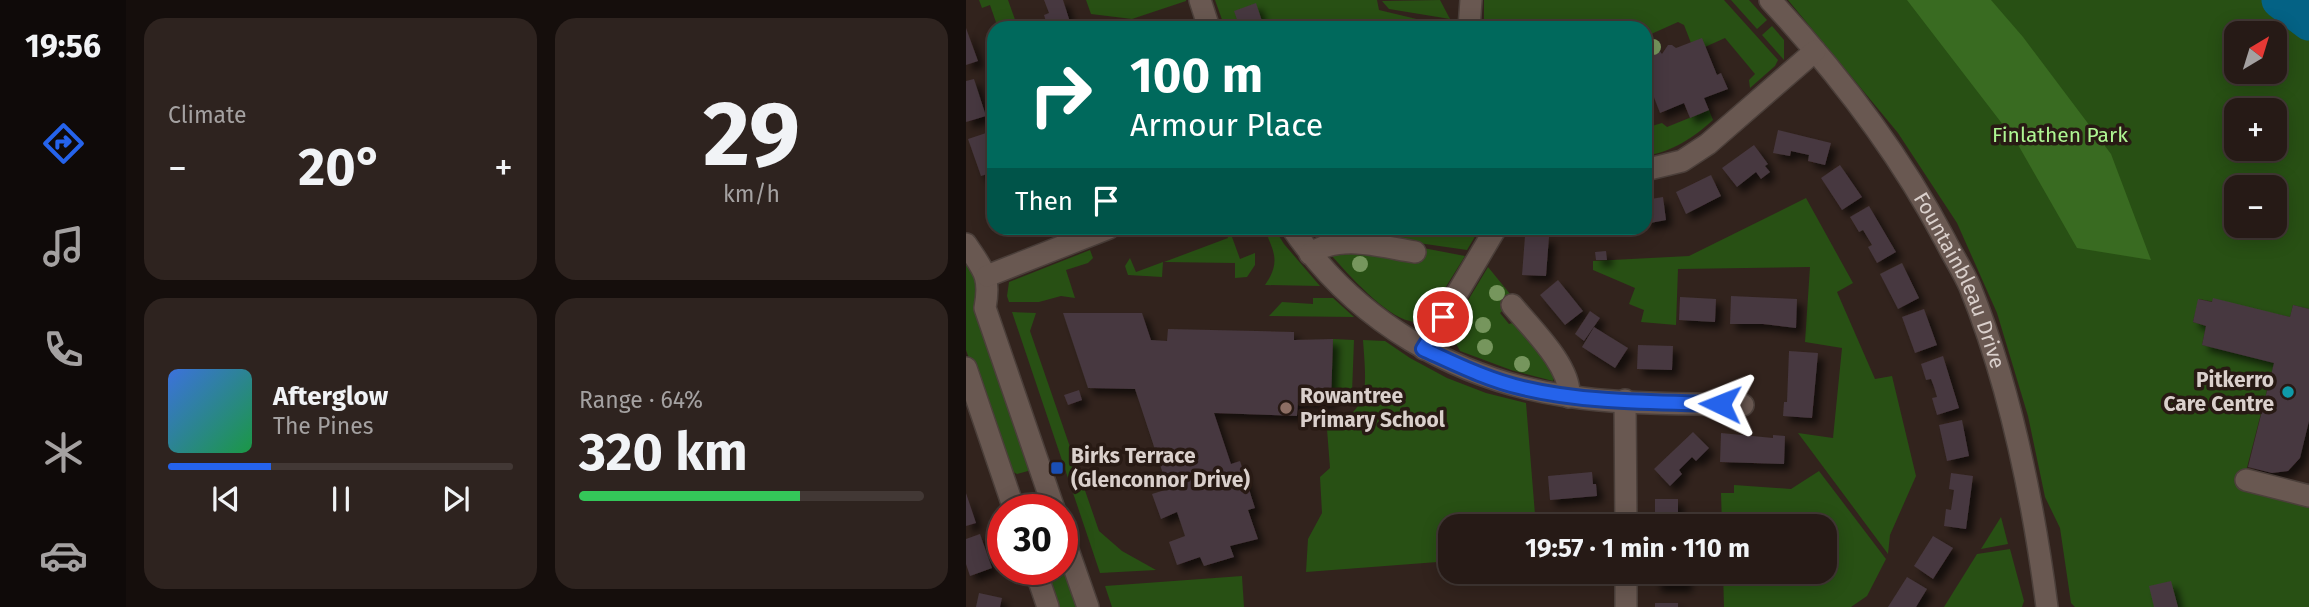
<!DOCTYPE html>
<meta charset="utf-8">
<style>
:root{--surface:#261a16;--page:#2e231f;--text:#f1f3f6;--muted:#a4a1a1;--line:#423835;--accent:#2563eb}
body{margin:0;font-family:"Fira Sans",sans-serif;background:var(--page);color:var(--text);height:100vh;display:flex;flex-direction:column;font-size:26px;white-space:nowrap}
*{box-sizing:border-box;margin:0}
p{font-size:23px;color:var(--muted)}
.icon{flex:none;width:38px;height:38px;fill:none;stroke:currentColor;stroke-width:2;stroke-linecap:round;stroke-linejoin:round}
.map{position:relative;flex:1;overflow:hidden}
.sheet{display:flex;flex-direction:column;gap:18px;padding:18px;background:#150e0c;width:840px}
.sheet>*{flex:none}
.hud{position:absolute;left:21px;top:21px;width:665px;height:214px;border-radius:21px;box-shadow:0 4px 18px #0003,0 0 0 2px var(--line);background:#00695c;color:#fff;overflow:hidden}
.needle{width:46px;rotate:38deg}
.tools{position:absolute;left:1258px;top:21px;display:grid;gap:14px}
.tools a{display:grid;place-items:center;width:63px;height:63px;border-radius:14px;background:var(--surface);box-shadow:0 4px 18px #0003,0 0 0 2px var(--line);font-size:35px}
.speed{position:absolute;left:21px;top:494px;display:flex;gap:14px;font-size:35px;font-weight:700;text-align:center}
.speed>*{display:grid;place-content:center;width:91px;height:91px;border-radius:50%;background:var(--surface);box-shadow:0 4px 18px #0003,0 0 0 2px var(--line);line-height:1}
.speed .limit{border:10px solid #d22;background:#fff;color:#111}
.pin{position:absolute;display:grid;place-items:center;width:60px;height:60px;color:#fff;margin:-30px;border:4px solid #fff;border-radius:50%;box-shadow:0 2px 7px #0007}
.me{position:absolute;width:77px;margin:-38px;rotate:272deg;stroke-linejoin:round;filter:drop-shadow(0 0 5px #0008)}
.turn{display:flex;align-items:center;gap:24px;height:147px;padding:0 28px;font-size:32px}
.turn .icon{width:91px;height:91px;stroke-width:2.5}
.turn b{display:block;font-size:49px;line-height:60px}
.then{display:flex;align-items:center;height:66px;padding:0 28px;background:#0003;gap:14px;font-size:26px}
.big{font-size:52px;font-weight:700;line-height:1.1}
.sheet .tile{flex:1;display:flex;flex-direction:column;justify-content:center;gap:10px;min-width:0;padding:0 24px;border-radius:21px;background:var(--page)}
.sheet .dial{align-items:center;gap:0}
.dial b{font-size:91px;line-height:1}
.song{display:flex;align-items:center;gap:21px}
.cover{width:84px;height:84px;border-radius:10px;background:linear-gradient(135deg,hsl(220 70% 55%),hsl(140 70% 35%))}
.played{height:7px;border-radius:4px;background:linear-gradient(90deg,var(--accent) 30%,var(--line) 30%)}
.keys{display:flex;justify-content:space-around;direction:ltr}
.heat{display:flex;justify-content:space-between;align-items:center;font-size:38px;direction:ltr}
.charge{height:10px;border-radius:5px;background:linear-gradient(90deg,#34c759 64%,var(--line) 0)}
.sheet .tiles{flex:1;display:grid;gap:18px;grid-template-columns:repeat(2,1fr)}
.trip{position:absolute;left:472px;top:514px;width:399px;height:70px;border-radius:21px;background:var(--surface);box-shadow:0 4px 18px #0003,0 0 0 2px var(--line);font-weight:700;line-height:70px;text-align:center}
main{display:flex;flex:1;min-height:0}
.tabs{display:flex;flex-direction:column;width:126px;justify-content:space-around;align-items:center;background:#0f0a09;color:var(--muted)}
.tabs .icon{width:49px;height:49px}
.tabs .selected{color:var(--accent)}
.tabs b{font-size:32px;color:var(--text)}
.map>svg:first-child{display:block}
</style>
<main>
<nav class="tabs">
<b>19:56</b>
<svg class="icon selected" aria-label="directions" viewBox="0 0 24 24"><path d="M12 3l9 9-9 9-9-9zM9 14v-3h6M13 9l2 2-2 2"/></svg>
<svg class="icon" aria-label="music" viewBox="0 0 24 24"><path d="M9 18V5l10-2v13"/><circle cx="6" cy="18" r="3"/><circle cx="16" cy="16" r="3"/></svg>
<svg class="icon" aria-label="phone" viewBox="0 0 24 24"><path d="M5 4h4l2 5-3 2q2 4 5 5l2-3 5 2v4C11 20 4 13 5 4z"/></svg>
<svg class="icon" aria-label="climate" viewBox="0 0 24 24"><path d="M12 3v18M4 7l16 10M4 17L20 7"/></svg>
<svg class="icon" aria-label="car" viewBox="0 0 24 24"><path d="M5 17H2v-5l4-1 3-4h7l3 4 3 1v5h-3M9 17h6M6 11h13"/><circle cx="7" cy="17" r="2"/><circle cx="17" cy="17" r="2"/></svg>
</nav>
<section class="sheet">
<div class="tiles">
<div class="tile"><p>Climate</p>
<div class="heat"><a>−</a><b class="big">20°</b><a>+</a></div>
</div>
<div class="tile dial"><b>29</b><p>km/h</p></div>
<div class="tile">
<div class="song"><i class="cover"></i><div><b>Afterglow</b><p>The Pines</p></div></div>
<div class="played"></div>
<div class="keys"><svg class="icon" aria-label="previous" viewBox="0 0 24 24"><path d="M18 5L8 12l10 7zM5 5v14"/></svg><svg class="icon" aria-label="pause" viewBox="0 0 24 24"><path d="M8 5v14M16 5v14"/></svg><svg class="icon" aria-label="next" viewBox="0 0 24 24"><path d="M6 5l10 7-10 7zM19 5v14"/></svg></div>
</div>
<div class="tile"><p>Range · 64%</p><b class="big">320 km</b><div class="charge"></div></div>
</div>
</section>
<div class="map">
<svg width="1343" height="607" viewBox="0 0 1343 607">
<defs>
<filter id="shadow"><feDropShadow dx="6" dy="6" stdDeviation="3.5" flood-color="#0009"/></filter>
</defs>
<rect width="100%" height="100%" fill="#32231d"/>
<g fill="#285014" fill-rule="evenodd">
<polygon points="13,0 42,0 52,28 32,28 24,5 16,8"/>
<polygon points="120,0 220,0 220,1 166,19 125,14"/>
<polygon points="249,0 411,0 413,10 488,28 259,28"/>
<polygon points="474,0 484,19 423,9 416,1"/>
<polygon points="518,0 758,0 812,60 809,66 784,88 783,80 789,74 759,38 739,47 725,43 718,25 712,22 683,35 688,50 685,53 685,59 679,61 679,28 518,28"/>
<polygon points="765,0 783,0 801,20 791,29"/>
<path d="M822,0H1343V309L1327,305L1324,317L1233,299L1227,322L1240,326L1236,345L1308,363L1276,487L1343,504V607H1109L1105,603L1094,528L1079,497L1062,416L1031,313L991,223L932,133ZM1270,33H1309V72H1270ZM1270,110H1309V149H1270ZM1270,187H1309V226H1270Z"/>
<polygon points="806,26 818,40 818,60 796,35"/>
<path d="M743,110L747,120C727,138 706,152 679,156V128L696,123L701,127Z"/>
<polygon points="840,198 887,283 871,292 909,379 926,376 950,476 924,535 922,554 832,433 867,438 876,348 839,342 844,267 712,269 710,325 675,322 678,310 663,304 669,288 627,270 627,261 723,256"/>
<polygon points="259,228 276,228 280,231 266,237 274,259 289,253 289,265 281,277 269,278 269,263 198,262 262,238"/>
<path d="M298,228H308L318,244L354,286L299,285C315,262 308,252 298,228Z"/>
<polygon points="348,228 514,228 501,250"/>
<path d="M372,246L452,247L499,256L460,319C454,321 449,323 444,321C419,316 382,274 365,255Z"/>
<polygon points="124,250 127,258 122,263 100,270 109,298 95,296 73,302 43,302 41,296 43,282"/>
<polygon points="0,253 12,267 66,461 62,471 51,474 40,468 0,350"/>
<polygon points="164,258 170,272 197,262 196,277 162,275 159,266"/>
<polygon points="522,267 549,300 534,313 543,324 553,321 591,368 587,381 545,370 494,351 487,338 486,327"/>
<polygon points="347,298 367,298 388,317 303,316 316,302 347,304"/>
<polygon points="46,312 70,313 64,331 133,531 156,551 190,570 134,573"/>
<polygon points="367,339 388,340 386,393 380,401 365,403"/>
<path d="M397,340L419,341L444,358L481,378L520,393L560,403L570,527H485V561L340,572L342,539L356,513L354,477L364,468L361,429L375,428C380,418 390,411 395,401C402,389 398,356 397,340Z"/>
<polygon points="853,471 920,559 901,596 885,607 758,607 757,572 859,572 859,527 756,527 755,493 768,493 768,485 825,489"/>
<polygon points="1035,517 1042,544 1015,549"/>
<polygon points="96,549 116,607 88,607 75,569 96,569"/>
<polygon points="1044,549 1058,601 1056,607 978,607 1011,554"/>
<polygon points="276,576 278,607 146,607 139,586"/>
</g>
<polygon fill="#396b21" points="941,0 1025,0 1057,37 1145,154 1185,260 1111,248 1051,143"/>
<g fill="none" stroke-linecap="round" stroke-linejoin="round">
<polyline stroke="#046285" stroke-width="37" points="1314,0 1343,22"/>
</g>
<g fill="#47383f" filter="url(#shadow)">
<polygon points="78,0 97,0 105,25 95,28 82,28 78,15 83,13"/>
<polygon points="290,3 296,21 291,22 293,28 274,28 268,11"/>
<polygon points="0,28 12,61 0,65"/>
<polygon points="736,38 751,75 755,73 762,89 738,98 743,110 724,118 718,103 694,113 679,74 679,61 685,59 685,53 688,50 693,50 696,54 702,45 706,45 710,48"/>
<polygon points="8,79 20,116 0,122 0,81"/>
<polygon points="812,130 865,143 859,165 842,161 843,155 825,151 824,156 807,153"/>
<polygon points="26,131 28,138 28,172 15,176 2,139"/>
<polygon points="788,145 802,164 799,166 804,172 795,179 790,172 771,187 756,168"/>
<polygon points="874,165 896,197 876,210 855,178"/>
<polygon points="745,175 755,196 720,214 710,192"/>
<polygon points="697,197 700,220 679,224 679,200"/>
<polygon points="903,206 930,252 911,263 902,247 906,245 897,230 893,232 884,217"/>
<polygon points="559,236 583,237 580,276 556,275"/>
<polygon points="640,251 641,260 630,260 629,252"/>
<polygon points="936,263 953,298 932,309 914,274"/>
<polygon points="592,280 617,311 599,325 574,295"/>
<polygon points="765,296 831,299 830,328 797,324 764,324"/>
<polygon points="714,297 750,299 749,322 713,320"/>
<polygon points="1247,298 1324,317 1327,305 1343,309 1343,421 1334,458 1322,471 1306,473 1282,467 1308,363 1236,345 1240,326 1227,322 1232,299 1246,302"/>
<polygon points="958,309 971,345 949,353 936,317"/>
<polygon points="624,311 634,318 618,341 609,334"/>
<polygon points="97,313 176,313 185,340 201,341 202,329 328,332 328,340 367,339 365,403 332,402 331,416 248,413 265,464 274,461 289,508 282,510 292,539 264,546 268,557 238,566 234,557 211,565 203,542 219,536 211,512 195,519 186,494 202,489 169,389 122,388"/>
<polygon points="628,327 662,348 649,368 616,347"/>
<polygon points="672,345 707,346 706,370 671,369"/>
<polygon points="823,351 852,353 846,418 817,416 818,402 821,402"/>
<polygon points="977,356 993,408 971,415 966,398 971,397 968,387 965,379 960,380 955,364"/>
<polygon points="113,390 116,400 102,405 98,395"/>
<polygon points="996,420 1003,456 981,461 973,425"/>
<polygon points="727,432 743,448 730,461 726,457 713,470 716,474 704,486 688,469"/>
<polygon points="755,433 807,438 807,435 819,436 818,464 754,462"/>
<polygon points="626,472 627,484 630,484 631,496 584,500 582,476"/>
<polygon points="985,473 1007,476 1000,529 978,526 980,509 985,510 988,490 983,489"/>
<polygon points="0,493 10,523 0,526"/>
<rect x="689" y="499" width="23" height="28"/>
<polygon points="14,534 26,568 4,576 0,564 0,539"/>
<polygon points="967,536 987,548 967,579 948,566"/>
<rect x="689" y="572" width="31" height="14"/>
<polygon points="941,577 961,589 950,607 922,607"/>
<polygon points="1205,581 1212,607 1188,607 1183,586"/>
<polygon points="13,593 36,598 34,607 10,607"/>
<rect x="689" y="603" width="23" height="4"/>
</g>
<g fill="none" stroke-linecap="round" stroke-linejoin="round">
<defs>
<g id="minor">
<polyline points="234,0 243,28"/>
<path id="s1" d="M804,0C871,72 933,153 979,240C987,256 997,271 1004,287C1045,389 1067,499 1081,607"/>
<polyline points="503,28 505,0"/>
<polyline points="679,170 716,161 742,144 849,51"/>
<path d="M326,228C389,321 490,380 601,396C658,405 719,403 777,405"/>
<path d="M0,244C17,270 25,275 19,308L88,509"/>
<path d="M344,254C374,233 416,247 449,252"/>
<polyline points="21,276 143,228"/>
<path d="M546,305C565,328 606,367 603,397"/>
<polyline points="458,349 530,228"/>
<polyline points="0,368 48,509"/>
<polyline points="659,400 660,527"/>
<polyline points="1280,480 1343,496"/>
<polyline points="96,533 122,607"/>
<polyline points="69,569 82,607"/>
<polyline points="660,607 660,572"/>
</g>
</defs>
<use href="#minor" stroke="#4b3f3a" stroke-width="24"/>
<use href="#minor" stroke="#695851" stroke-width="21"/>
</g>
<g fill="#76965d">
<circle cx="687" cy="47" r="8"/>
<circle cx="394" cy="264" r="8"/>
<circle cx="531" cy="293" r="8"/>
<circle cx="517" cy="325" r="8"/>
<circle cx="519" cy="347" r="8"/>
<circle cx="556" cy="364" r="8"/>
</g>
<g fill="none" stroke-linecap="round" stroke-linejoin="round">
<defs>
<path id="route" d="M477,317L457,349C490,364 522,380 557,388C620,403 688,402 754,404"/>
</defs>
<use href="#route" stroke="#184099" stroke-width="18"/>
<use href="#route" stroke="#2563eb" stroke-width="12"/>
</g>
<circle fill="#0f9aa8" stroke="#281a14" stroke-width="2.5" cx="1322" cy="392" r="7"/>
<circle fill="#8d6e63" stroke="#281a14" stroke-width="2.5" cx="320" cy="408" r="7"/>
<rect fill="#1a4fb4" stroke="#281a14" stroke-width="2.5" x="84" y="461" width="14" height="14" rx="3.5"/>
<g text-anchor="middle" stroke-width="7" stroke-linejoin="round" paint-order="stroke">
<g font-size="21" fill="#aef592" stroke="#281a14">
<text x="1094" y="142">Finlathen Park</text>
</g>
<g font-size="21" fill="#dad0cc" stroke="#281a14">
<text dy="7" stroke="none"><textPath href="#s1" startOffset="341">Fountainbleau Drive</textPath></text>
</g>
<g font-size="21" font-weight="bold" fill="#dad0cc" stroke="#281a14" text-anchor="start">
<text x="1308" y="387" text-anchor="end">Pitkerro<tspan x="1308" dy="24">Care Centre</tspan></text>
<text x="334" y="403">Rowantree<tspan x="334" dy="24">Primary School</tspan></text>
<text x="105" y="463">Birks Terrace<tspan x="105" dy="24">(Glenconnor Drive)</tspan></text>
</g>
</g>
</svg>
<div class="tools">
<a><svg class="needle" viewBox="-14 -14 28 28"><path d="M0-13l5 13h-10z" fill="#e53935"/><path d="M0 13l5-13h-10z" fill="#a4a1a1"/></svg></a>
<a>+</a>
<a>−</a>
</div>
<div class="speed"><div class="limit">30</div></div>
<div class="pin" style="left:477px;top:317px;background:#d93025"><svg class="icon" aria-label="arrive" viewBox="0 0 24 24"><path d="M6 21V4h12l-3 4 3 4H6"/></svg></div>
<svg class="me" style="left:754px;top:404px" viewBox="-20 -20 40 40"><path d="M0-17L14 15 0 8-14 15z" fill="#2563eb" stroke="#fff" stroke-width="4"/></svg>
<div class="trip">19:57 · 1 min · 110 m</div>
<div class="hud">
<div class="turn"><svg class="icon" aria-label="right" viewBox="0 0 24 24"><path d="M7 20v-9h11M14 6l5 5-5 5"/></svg><div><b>100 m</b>Armour Place</div></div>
<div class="then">Then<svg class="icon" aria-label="arrive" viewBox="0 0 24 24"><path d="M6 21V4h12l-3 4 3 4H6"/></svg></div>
</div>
</div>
</main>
